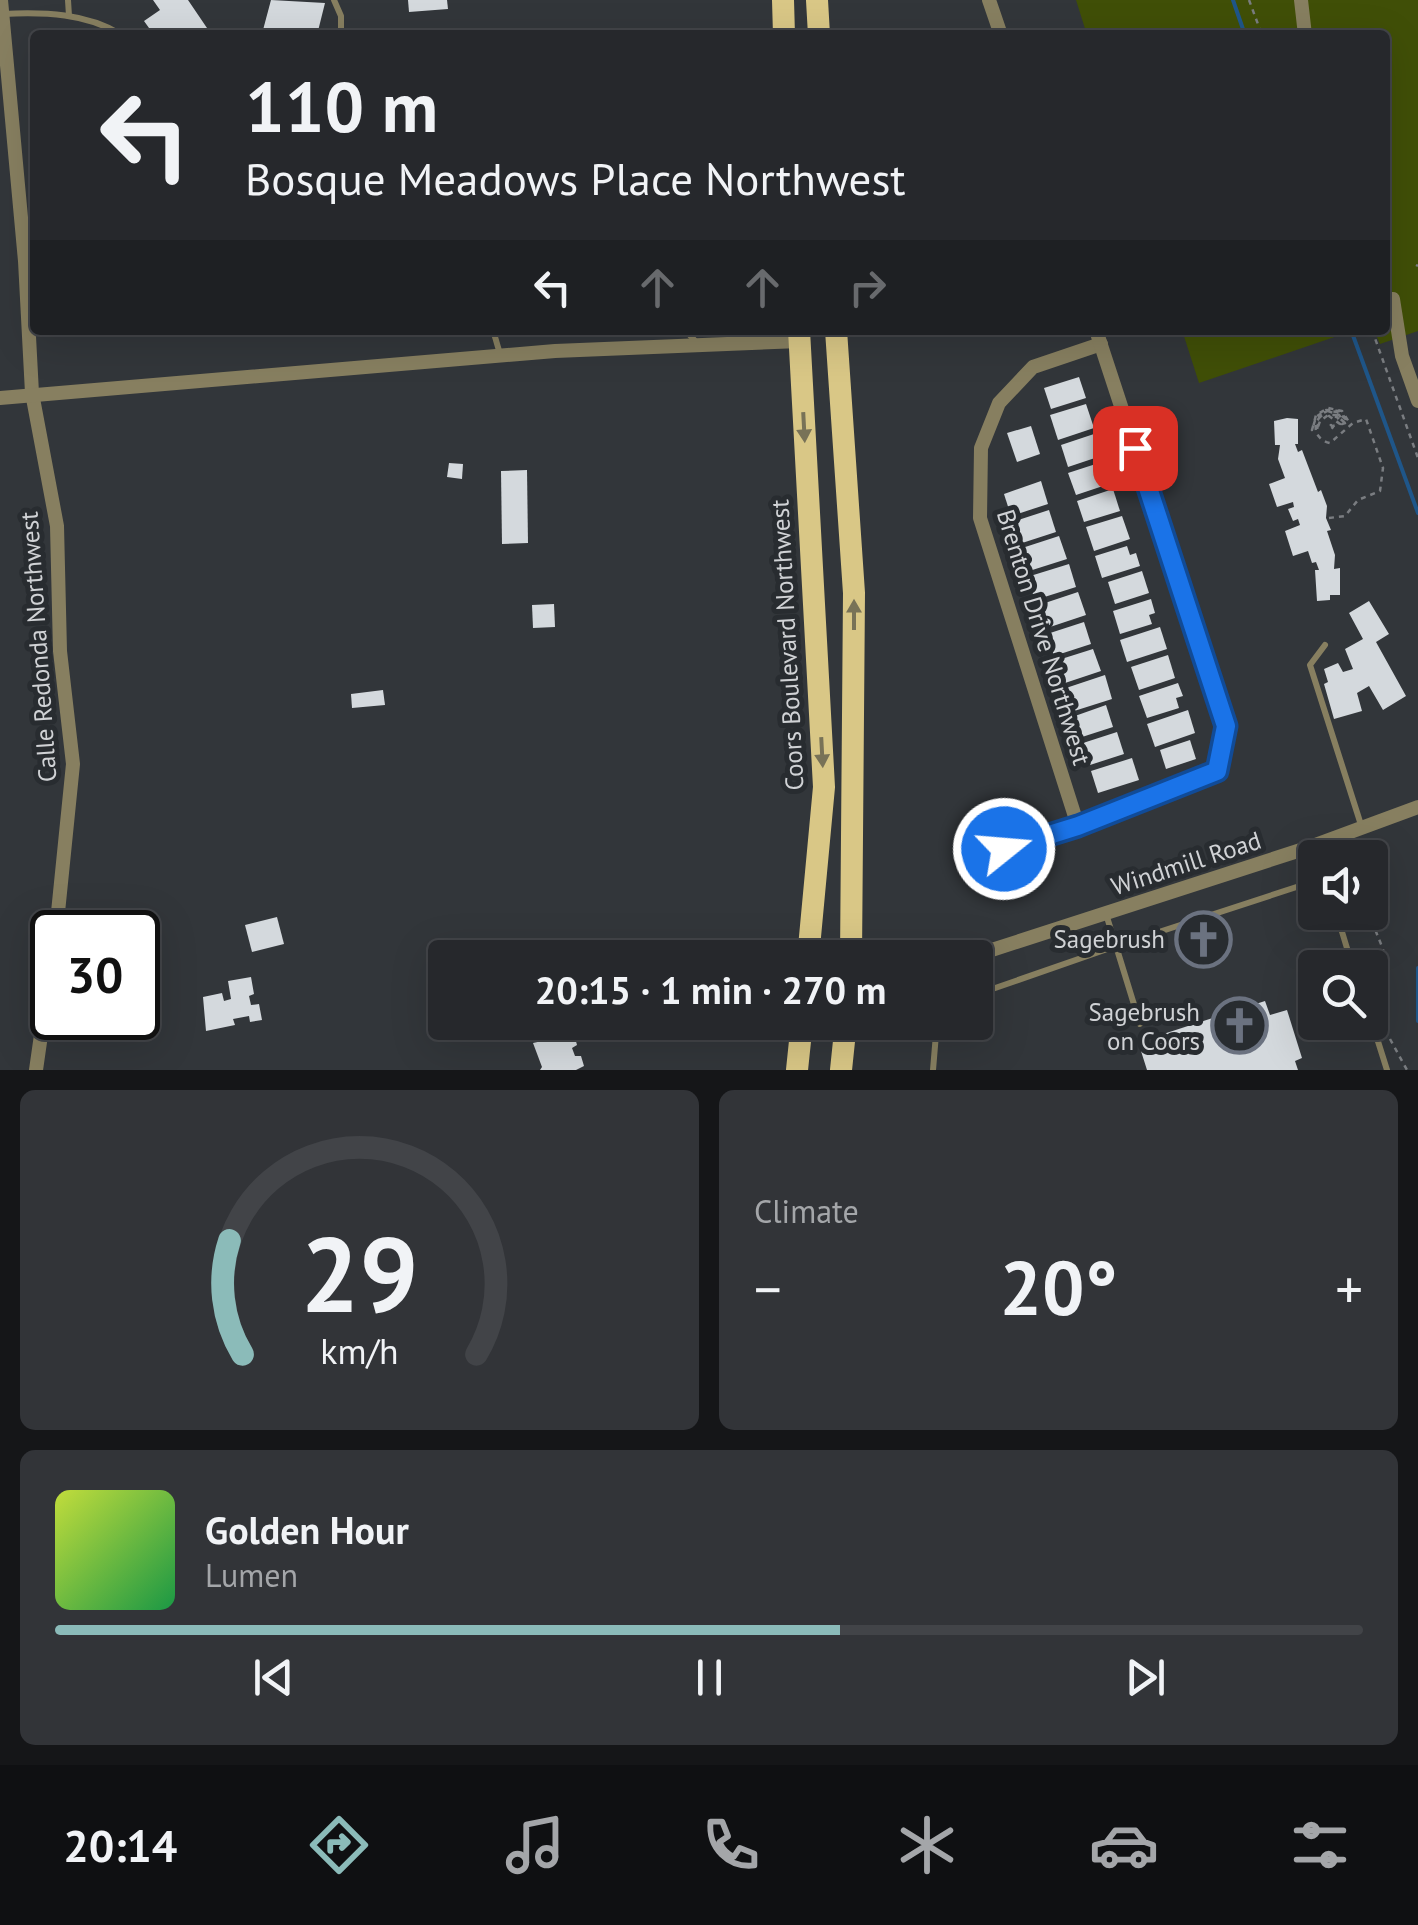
<!DOCTYPE html>
<meta charset="utf-8">
<style>
:root{--surface:#26282c;--page:#323438;--text:#f1f3f6;--muted:#a4a6a9;--line:#424448;--accent:#8bbbb9}
body{margin:0;font-family:"PT Sans",sans-serif;background:var(--page);color:var(--text);height:100vh;display:flex;flex-direction:column;font-size:38px;white-space:nowrap}
*{box-sizing:border-box;margin:0}
p{font-size:32px;color:var(--muted)}
.icon{flex:none;width:55px;height:55px;fill:none;stroke:currentColor;stroke-width:2;stroke-linecap:round;stroke-linejoin:round}
.map{position:relative;height:1070px;overflow:hidden}
.panel{display:flex;flex-direction:column;gap:20px;padding:20px;background:#151618;flex:1}
.panel>*{flex:none}
.guide{position:absolute;left:30px;top:30px;width:1360px;height:305px;border-radius:10px;box-shadow:0 10px 40px #0002,0 0 0 2px var(--line);background:#26282c;color:var(--text);overflow:hidden}
.tools{position:absolute;left:1298px;top:840px;display:grid;gap:20px}
.tools a{display:grid;place-items:center;width:90px;height:90px;border-radius:10px;background:var(--surface);box-shadow:0 10px 40px #0002,0 0 0 2px var(--line);font-size:50px}
.speed{position:absolute;left:30px;top:910px;display:flex;gap:20px;font-size:50px;font-weight:700;text-align:center}
.speed>*{display:grid;place-content:center;width:130px;height:130px;border-radius:50%;background:var(--surface);box-shadow:0 10px 40px #0002,0 0 0 2px var(--line);line-height:1}
.speed .limit{border:5px solid #111;border-radius:15px;background:#fff;color:#111}
.pin{position:absolute;display:grid;place-items:center;width:85px;height:85px;color:#fff;margin:-42px;border-radius:20px;box-shadow:0 5px 15px #0006}
.me{position:absolute;width:110px;margin:-55px;rotate:73deg;stroke-linejoin:round;filter:drop-shadow(0 0 8px #0008)}
.turn{display:flex;align-items:center;gap:35px;height:210px;padding:0 50px;font-size:45px}
.turn .icon{width:130px;height:130px;stroke-width:2.5}
.turn b{display:block;font-size:70px;line-height:85px}
.lanes{display:flex;align-items:center;height:95px;padding:0 50px;background:#0003;justify-content:center;gap:50px;direction:ltr}
.lanes .off{opacity:.35}
.big{font-size:75px;font-weight:600;line-height:1.1}
.panel .card{flex:1;display:flex;flex-direction:column;justify-content:center;gap:15px;min-width:0;padding:0 35px;border-radius:15px;background:var(--page)}
.panel .dial{align-items:center;gap:0}
.dial svg{height:260px;overflow:visible;fill:none;stroke:var(--line);stroke-width:7;stroke-linecap:round;text-anchor:middle}
.dial text{fill:var(--text);stroke:none}
.song{display:flex;align-items:center;gap:30px}
.cover{width:120px;height:120px;border-radius:15px;background:linear-gradient(135deg,hsl(70 70% 55%),hsl(140 70% 35%))}
.played{height:10px;border-radius:5px;background:linear-gradient(90deg,var(--accent) 60%,var(--line) 60%)}
.keys{display:flex;justify-content:space-around;direction:ltr}
.heat{display:flex;justify-content:space-between;align-items:center;font-size:55px;direction:ltr}
.panel .tiles{flex:1;display:grid;gap:20px;grid-template-columns:1fr 1fr}
.card:last-child{grid-column:span 2}
.trip{position:absolute;left:428px;top:940px;width:565px;height:100px;border-radius:10px;background:var(--surface);box-shadow:0 10px 40px #0002,0 0 0 2px var(--line);font-weight:600;line-height:100px;text-align:center}
.dock{display:flex;height:160px;justify-content:space-around;align-items:center;background:#0f1012;color:var(--muted)}
.dock .icon{width:70px;height:70px}
.dock .current{color:var(--accent)}
.dock b{font-size:45px;color:var(--text)}
.map>svg:first-child{display:block}
</style>
<div class="map">
<svg width="1418" height="1070" viewBox="0 0 1418 1070">
<rect width="100%" height="100%" fill="#32363a"/>
<g fill="#404f07">
<polygon points="1076,0 1418,0 1418,331 1380,344 1374,330 1385,330 1385,35 1087,35"/>
<polygon points="1182,330 1355,330 1199,383"/>
</g>
<g fill="none" stroke-linecap="round" stroke-linejoin="round">
<g stroke="#1f5689" stroke-width="4">
<polyline points="1233,0 1245,35"/>
<polyline points="1351,330 1418,513"/>
<polyline points="1418,968 1418,1021"/>
</g>
</g>
<g fill="#d4d9dd">
<polygon points="153,0 188,0 207,28 201,32 204,35 154,35 144,21 160,10"/>
<polygon points="271,0 325,3 317,35 282,35 263,30"/>
<polygon points="408,0 447,0 448,9 409,12"/>
<polygon points="1079,377 1086,398 1051,409 1044,388"/>
<polygon points="1086,404 1094,428 1058,440 1050,415"/>
<polygon points="1287,418 1298,419 1298,444 1295,444 1298,452 1302,450 1318,492 1321,490 1327,506 1326,518 1331,530 1327,531 1335,555 1334,569 1340,568 1340,595 1330,595 1330,600 1317,601 1315,570 1319,570 1316,562 1312,563 1308,551 1293,556 1285,531 1300,525 1298,519 1293,521 1288,509 1294,507 1293,502 1277,507 1269,484 1285,478 1278,459 1280,445 1275,445 1274,421"/>
<polygon points="1031,426 1040,454 1017,462 1007,433"/>
<polygon points="1097,433 1104,455 1068,467 1061,445"/>
<polygon points="1105,461 1112,483 1076,495 1068,473"/>
<polygon points="449,463 463,464 462,479 447,477"/>
<polygon points="527,470 528,543 502,544 501,471"/>
<polygon points="1041,481 1048,504 1011,516 1004,494"/>
<polygon points="1113,489 1120,511 1084,522 1077,501"/>
<polygon points="1049,510 1056,532 1019,544 1012,522"/>
<polygon points="1122,516 1130,539 1094,551 1086,527"/>
<polygon points="1059,536 1067,559 1026,572 1019,549"/>
<polygon points="1127,546 1130,555 1136,553 1140,566 1102,578 1095,556"/>
<polygon points="1069,564 1076,587 1035,600 1027,577"/>
<polygon points="1142,571 1149,593 1115,604 1108,582"/>
<polygon points="1078,592 1086,615 1044,629 1036,606"/>
<polygon points="1151,599 1155,613 1149,615 1152,624 1120,634 1113,611"/>
<polygon points="1369,601 1389,634 1376,642 1406,696 1383,710 1369,686 1357,693 1362,711 1334,719 1324,684 1328,682 1324,669 1338,663 1343,672 1353,669 1345,649 1363,639 1349,613"/>
<polygon points="554,604 555,627 533,628 532,605"/>
<polygon points="1084,622 1091,644 1054,656 1047,634"/>
<polygon points="1160,627 1167,649 1127,662 1120,640"/>
<polygon points="1093,649 1101,671 1062,684 1055,661"/>
<polygon points="1168,655 1175,678 1139,690 1131,667"/>
<polygon points="1105,675 1112,699 1071,712 1063,689"/>
<polygon points="1178,683 1183,696 1176,698 1179,708 1147,718 1139,696"/>
<polygon points="383,690 385,705 352,708 351,694"/>
<polygon points="1106,705 1113,727 1082,737 1075,716"/>
<polygon points="1188,710 1195,733 1155,747 1147,724"/>
<polygon points="1117,732 1124,754 1090,765 1083,743"/>
<polygon points="1190,740 1196,759 1166,769 1160,750"/>
<polygon points="1132,758 1139,780 1098,793 1091,771"/>
<polygon points="277,917 284,944 252,952 245,925"/>
<polygon points="251,977 254,994 249,996 251,1005 259,1004 262,1020 250,1022 249,1016 233,1019 235,1025 206,1031 203,997 222,993 224,1001 231,999 228,981"/>
<polygon points="1265,1001 1270,1015 1287,1010 1302,1058 1295,1061 1298,1070 1147,1070 1141,1051 1154,1047 1151,1038"/>
<polygon points="574,1034 577,1045 572,1048 575,1056 581,1056 584,1066 576,1070 540,1070 542,1067 533,1043"/>
</g>
<g fill="none" stroke-linecap="round" stroke-linejoin="round">
<g stroke="#7a7d81" stroke-width="2.5" stroke-dasharray="5 5" stroke-linecap="butt">
<polyline points="1249,0 1262,35"/>
<polyline points="1416,265 1418,266"/>
<polyline points="1372,330 1418,458"/>
<polygon points="1331,425 1333,427 1331,429 1329,427"/>
<path d="M1329,518L1345,516L1358,500L1380,491L1383,468L1366,419L1353,423L1330,443C1312,439 1311,420 1327,411L1319,418L1317,430L1320,421L1328,415H1336L1344,422L1339,415L1328,411L1337,412L1348,421L1339,411L1326,410L1316,417L1312,430L1316,415L1328,408L1342,411L1349,422L1342,424L1337,417L1329,416L1340,424L1333,426"/>
<polyline points="1368,912 1383,949 1381,1013"/>
<polyline points="1390,1039 1407,1070"/>
</g>
<g stroke="#877f60" stroke-width="6">
<polyline points="68,0 69,16"/>
<polyline points="334,0 341,16 341,35"/>
<path d="M3,14C44,12 87,13 122,35"/>
<polyline points="493,330 500,354"/>
<polyline points="685,330 698,344"/>
<polyline points="1325,645 1310,665 1362,828"/>
<polyline points="1336,912 1353,968"/>
<polyline points="1106,914 1116,946 1315,881"/>
<polyline points="975,995 1116,946 1140,1024"/>
<polyline points="1370,1016 1387,1070"/>
<polyline points="933,1070 937,1022"/>
</g>
<g stroke="#877f60" stroke-width="14">
<polyline points="1,0 25,261 32,393 57,526 60,651 73,764 56,932"/>
<polyline points="989,0 1001,35"/>
<polyline points="1301,0 1305,35"/>
<polyline points="1393,299 1402,356 1418,401"/>
<polyline points="0,398 555,351 800,341"/>
<polyline points="1078,826 980,518 981,448 999,403 1033,367 1101,344"/>
<polyline points="1004,849 1078,826 1217,771 1226,726 1096,330"/>
<polyline points="967,958 1307,848 1418,807"/>
<polyline points="36,1070 52,958"/>
</g>
<g stroke="#d9c786" stroke-width="22">
<polyline points="783,0 784,35"/>
<polyline points="817,0 819,35"/>
<polyline points="799,330 824,787 808,958"/>
<polyline points="836,330 854,593 851,958"/>
<polyline points="797,1070 802,1022"/>
<polyline points="841,1070 846,1022"/>
</g>
</g>
<defs><path id="oneway-solid" d="M-6-.8H1V-3.2L6.5 0L1 3.2V.8H-6Z" transform="scale(2.5)"/></defs>
<g fill="#787257">
<use href="#oneway-solid" transform="translate(804 427) rotate(87)"/>
<use href="#oneway-solid" transform="translate(854 615) rotate(-90)"/>
<use href="#oneway-solid" transform="translate(822 752) rotate(87)"/>
</g>
<g fill="none" stroke-linecap="round" stroke-linejoin="round">
<defs>
<polyline id="route" points="1004,849 1078,826 1217,771 1226,726 1135,448"/>
</defs>
<use href="#route" stroke="#114b97" stroke-width="25"/>
<use href="#route" stroke="#1a73e8" stroke-width="18"/>
</g>
<defs>
<symbol id="church-ring" viewBox="-11 -11 22 22"><circle r="9.5" fill="#282c30" stroke="#6b7280" stroke-width="1.5"/><path d="M-1.2-6h2.4v3.5h3.3v2.4h-3.3V6h-2.4V-.1h-3.3v-2.4h3.3Z" fill="#6b7280"/></symbol>
</defs>
<g fill-rule="evenodd">
<use href="#church-ring" x="1172" y="908" width="63" height="63"/>
<use href="#church-ring" x="1208" y="994" width="63" height="63"/>
</g>
<g text-anchor="middle" stroke-width="10" stroke-linejoin="round" paint-order="stroke">
<g font-size="25" fill="#d0d2d5" stroke="#282c30">
<text transform="translate(1044 637) rotate(73)" y="9">Brenton Drive Northwest</text>
<text transform="translate(787 645) rotate(-93)" y="9">Coors Boulevard Northwest</text>
<text transform="translate(38 647) rotate(-94)" y="9">Calle Redonda Northwest</text>
<text transform="translate(1186 863) rotate(-18)" y="9">Windmill Road</text>
</g>
<g font-size="25" fill="#d0d2d5" stroke="#282c30" text-anchor="end">
<text x="1165" y="948">Sagebrush</text>
<text x="1200" y="1021">Sagebrush<tspan x="1200" dy="29">on Coors</tspan></text>
</g>
</g>
</svg>
<div class="tools">
<a><svg class="icon" aria-label="sound" viewBox="0 0 24 24"><path d="M4 9h4l5-4v14l-5-4H4zM17 9q2 3 0 6"/></svg></a>
<a><svg class="icon" aria-label="search" viewBox="0 0 24 24"><circle cx="10" cy="10" r="6"/><path d="M15 15l6 6"/></svg></a>
</div>
<div class="speed"><div class="limit">30</div></div>
<div class="pin" style="left:1135px;top:448px;background:#d93025"><svg class="icon" aria-label="arrive" viewBox="0 0 24 24"><path d="M6 21V4h12l-3 4 3 4H6"/></svg></div>
<svg class="me" style="left:1004px;top:849px" viewBox="-20 -20 40 40"><circle r="17" fill="#1a73e8" stroke="#fff" stroke-width="3"/><path d="M0-11L8 9 0 5-8 9z" fill="#fff"/></svg>
<div class="trip">20:15 · 1 min · 270 m</div>
<div class="guide">
<div class="turn"><svg class="icon" aria-label="left" viewBox="0 0 24 24"><path d="M17 20v-9H6M10 6l-5 5 5 5"/></svg><div><b>110 m</b>Bosque Meadows Place Northwest</div></div>
<div class="lanes"><svg class="icon" aria-label="left" viewBox="0 0 24 24"><path d="M17 20v-9H6M10 6l-5 5 5 5"/></svg><svg class="icon off" aria-label="ahead" viewBox="0 0 24 24"><path d="M12 20V5M6 11l6-6 6 6"/></svg><svg class="icon off" aria-label="ahead" viewBox="0 0 24 24"><path d="M12 20V5M6 11l6-6 6 6"/></svg><svg class="icon off" aria-label="right" viewBox="0 0 24 24"><path d="M7 20v-9h11M14 6l5 5-5 5"/></svg></div>
</div>
</div>
<section class="panel">
<div class="tiles">
<div class="card dial"><svg viewBox="0 0 100 80">
<path d="M14 69A42 42 0 1 1 86 69"/>
<path d="M14 69A42 42 0 0 1 10 34" stroke="#8bbbb9"/>
<text x="50" y="56" font-size="32" font-weight="700">29</text>
<text x="50" y="72" font-size="11">km/h</text>
</svg></div>
<div class="card"><p>Climate</p>
<div class="heat"><a>−</a><b class="big">20°</b><a>+</a></div>
</div>
<div class="card">
<div class="song"><i class="cover"></i><div><b>Golden Hour</b><p>Lumen</p></div></div>
<div class="played"></div>
<div class="keys"><svg class="icon" aria-label="previous" viewBox="0 0 24 24"><path d="M18 5L8 12l10 7zM5 5v14"/></svg><svg class="icon" aria-label="pause" viewBox="0 0 24 24"><path d="M8 5v14M16 5v14"/></svg><svg class="icon" aria-label="next" viewBox="0 0 24 24"><path d="M6 5l10 7-10 7zM19 5v14"/></svg></div>
</div>
</div>
</section>
<nav class="dock">
<b>20:14</b>
<svg class="icon current" aria-label="directions" viewBox="0 0 24 24"><path d="M12 3l9 9-9 9-9-9zM9 14v-3h6M13 9l2 2-2 2"/></svg>
<svg class="icon" aria-label="music" viewBox="0 0 24 24"><path d="M9 18V5l10-2v13"/><circle cx="6" cy="18" r="3"/><circle cx="16" cy="16" r="3"/></svg>
<svg class="icon" aria-label="phone" viewBox="0 0 24 24"><path d="M5 4h4l2 5-3 2q2 4 5 5l2-3 5 2v4C11 20 4 13 5 4z"/></svg>
<svg class="icon" aria-label="climate" viewBox="0 0 24 24"><path d="M12 3v18M4 7l16 10M4 17L20 7"/></svg>
<svg class="icon" aria-label="car" viewBox="0 0 24 24"><path d="M5 17H2v-5l4-1 3-4h7l3 4 3 1v5h-3M9 17h6M6 11h13"/><circle cx="7" cy="17" r="2"/><circle cx="17" cy="17" r="2"/></svg>
<svg class="icon" aria-label="filters" viewBox="0 0 24 24"><path d="M4 7h16M4 17h16"/><circle cx="9" cy="7" r="2"/><circle cx="15" cy="17" r="2"/></svg>
</nav>
